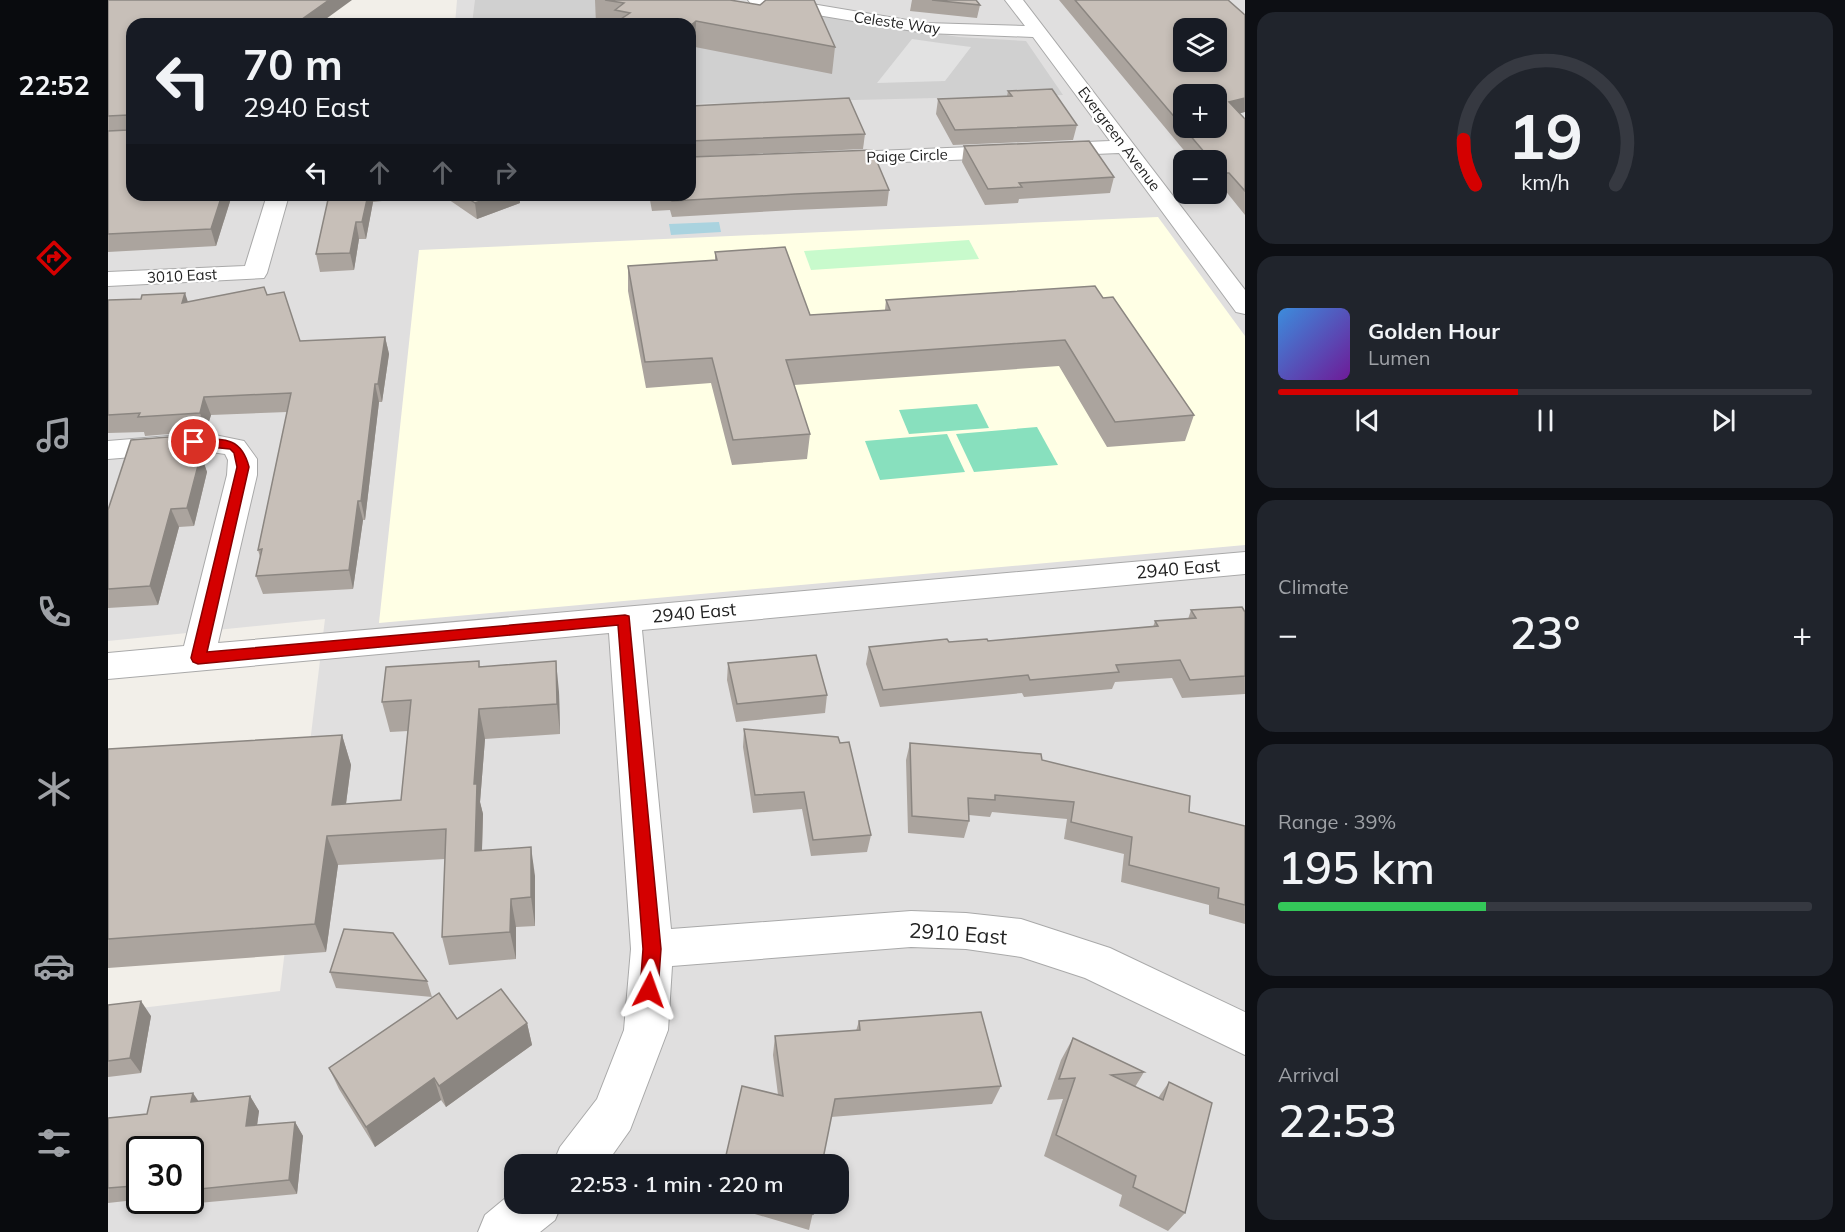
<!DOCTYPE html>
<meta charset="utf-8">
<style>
:root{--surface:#171b24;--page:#20242c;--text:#f1f3f6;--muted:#9ea1a6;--line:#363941;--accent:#d40000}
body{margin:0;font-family:Mulish,sans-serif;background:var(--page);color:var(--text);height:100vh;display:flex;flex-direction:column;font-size:22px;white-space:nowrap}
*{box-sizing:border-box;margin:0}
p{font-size:20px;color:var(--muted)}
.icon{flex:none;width:33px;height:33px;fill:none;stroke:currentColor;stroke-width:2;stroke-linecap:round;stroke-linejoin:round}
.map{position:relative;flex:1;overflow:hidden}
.sheet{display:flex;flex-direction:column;gap:12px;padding:12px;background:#0d0f14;width:600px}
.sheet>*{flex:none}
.hud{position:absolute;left:18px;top:18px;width:570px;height:183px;border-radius:18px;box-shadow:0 3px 9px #0003;background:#171b24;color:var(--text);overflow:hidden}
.fabs{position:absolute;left:1065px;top:18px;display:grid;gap:12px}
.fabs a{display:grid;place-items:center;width:54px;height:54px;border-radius:12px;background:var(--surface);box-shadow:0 3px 9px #0003;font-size:30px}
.speed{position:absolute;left:18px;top:1136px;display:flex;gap:12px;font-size:30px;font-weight:700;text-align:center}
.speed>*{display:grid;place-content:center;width:78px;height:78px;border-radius:50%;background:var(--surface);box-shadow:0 3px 9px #0003;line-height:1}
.speed .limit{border:3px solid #111;border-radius:9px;background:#fff;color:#111}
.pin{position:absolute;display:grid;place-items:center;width:51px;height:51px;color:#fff;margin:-26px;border:3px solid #fff;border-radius:50%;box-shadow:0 2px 6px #0007}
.me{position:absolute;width:66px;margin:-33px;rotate:4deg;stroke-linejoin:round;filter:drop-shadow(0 0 4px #0008)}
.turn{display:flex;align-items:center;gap:21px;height:126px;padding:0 18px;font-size:27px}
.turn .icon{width:78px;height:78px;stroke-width:2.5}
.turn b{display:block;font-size:42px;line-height:51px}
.lanes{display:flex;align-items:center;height:57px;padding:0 18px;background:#0003;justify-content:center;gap:30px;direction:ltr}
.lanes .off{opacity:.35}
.big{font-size:45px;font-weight:600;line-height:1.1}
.sheet .card{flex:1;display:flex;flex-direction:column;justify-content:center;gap:9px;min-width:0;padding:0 21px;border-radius:18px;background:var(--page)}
.sheet .dial{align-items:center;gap:0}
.dial svg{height:156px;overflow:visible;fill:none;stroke:var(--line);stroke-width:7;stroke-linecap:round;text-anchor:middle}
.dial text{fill:var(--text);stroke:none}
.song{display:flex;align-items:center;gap:18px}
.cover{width:72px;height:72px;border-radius:9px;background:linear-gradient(135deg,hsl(210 70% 55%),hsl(280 70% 35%))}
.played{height:6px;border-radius:3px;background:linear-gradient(90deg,var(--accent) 45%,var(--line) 45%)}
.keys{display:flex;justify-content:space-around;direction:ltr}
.heat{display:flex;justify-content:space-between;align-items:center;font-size:33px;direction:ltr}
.charge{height:9px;border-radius:4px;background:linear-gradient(90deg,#34c759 39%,var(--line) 0)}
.trip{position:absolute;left:396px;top:1154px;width:345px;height:60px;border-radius:18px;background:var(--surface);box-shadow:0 3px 9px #0003;font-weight:600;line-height:60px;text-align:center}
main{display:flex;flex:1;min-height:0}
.tab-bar{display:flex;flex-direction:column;width:108px;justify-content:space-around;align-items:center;background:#090b0e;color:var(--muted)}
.tab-bar .icon{width:42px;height:42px}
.tab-bar .on{color:var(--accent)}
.tab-bar b{font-size:27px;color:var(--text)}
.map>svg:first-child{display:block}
</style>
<main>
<nav class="tab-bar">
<b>22:52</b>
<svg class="icon on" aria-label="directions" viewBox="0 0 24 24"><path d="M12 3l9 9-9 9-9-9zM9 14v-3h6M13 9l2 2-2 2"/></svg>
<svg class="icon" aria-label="music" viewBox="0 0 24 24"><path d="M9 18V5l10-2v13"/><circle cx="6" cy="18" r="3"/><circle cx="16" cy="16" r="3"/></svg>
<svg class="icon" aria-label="phone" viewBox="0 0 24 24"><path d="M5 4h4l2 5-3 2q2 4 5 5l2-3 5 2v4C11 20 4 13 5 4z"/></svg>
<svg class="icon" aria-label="climate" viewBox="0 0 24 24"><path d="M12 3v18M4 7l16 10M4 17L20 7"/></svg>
<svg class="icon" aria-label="car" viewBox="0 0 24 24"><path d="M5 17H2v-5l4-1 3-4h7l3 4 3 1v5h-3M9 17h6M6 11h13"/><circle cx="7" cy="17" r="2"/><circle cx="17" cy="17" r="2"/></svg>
<svg class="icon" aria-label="filters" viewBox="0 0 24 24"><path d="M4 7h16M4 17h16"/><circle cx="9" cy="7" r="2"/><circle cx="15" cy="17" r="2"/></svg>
</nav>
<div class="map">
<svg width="1137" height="1232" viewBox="0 0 1137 1232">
<rect width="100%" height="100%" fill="#f2efe9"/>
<path fill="#e0dfdf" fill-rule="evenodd" d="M349,0H1137V1232H0V1012L172,991L217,619L0,641V69L24,195H582V24H347ZM1076,28H1108V62H1076ZM1076,94H1108V128H1076ZM1076,160H1108V194H1076ZM32,1149H82V1200H32ZM406,1164H730V1203H406Z"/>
<polygon fill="#ffffe5" points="1050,217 1137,336 1137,545 271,623 311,250"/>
<polygon fill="#d0d0d0" points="367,0 616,0 851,37 918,41 955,95 582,104 582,24 364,24"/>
<polygon fill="#c8facc" points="861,240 871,259 703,270 696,251"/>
<g fill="#88e0be">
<polygon points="869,404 881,428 801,434 791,410"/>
<polygon points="929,427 950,465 866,472 848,434"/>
<polygon points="839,434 857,472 772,480 757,441"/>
</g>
<polygon fill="#e2e2e2" points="804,39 832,43 863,47 837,81 769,83"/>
<polygon fill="#aad3df" points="611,222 613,232 563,235 561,224"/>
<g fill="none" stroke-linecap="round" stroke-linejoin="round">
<defs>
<g id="minor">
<polygon points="640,0 680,0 817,23 917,26 897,0 915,0 1137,290 1137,314 1128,312 1011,153 721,165 714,163 710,159 714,155 721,153 1002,141 925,37 817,33 643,4"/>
<polygon points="159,195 181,195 159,273 156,278 0,286 0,272 137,266"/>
<polygon points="97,433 136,441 149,459 149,475 110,643 1137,552 1137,574 534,630 563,929 803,911 858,913 913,919 1002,948 1137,1012 1137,1055 977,978 913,957 858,949 803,947 564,966 560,1030 522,1130 498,1164 445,1164 452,1147 489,1099 516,1030 523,949 501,633 0,679 0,653 76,646 119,475 120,460 117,454 97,451 0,459 0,441"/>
<polygon points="406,1191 406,1203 454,1203 447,1220 432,1232 370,1232 377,1215"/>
</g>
</defs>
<use href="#minor" stroke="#a9a9a9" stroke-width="2"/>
<use href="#minor" fill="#fff" fill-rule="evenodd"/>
</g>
<g fill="#aba49e" fill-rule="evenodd">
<polygon points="0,0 24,24 124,195 108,246 0,252"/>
<polygon points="487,0 622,0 727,47 724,74 587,47 582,52 582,24 488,24"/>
<polygon points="804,0 868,0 872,5 869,18 802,11"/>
<polygon points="951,0 1120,0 1132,114 1137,119 1137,215 1116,189 1108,190 1108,160 1084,160"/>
<polygon points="900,91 969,125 965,140 845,145 828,114 830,99 899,96"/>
<polygon points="582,106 757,134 755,149 582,157"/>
<polygon points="856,146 1006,177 1002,193 911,199 910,203 877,205 854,162"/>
<polygon points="781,190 779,206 686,210 564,217 562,210 544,211 541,195 582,195"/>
<polygon points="221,195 275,195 274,201 265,202 258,239 251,239 246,270 212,272 208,254"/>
<polygon points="334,195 411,195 412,203 369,219"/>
<polygon points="607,252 702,315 777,310 778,300 995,298 1086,415 1077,441 999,447 951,366 686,385 702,434 699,459 624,465 603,383 538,388 520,291 520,266 607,261"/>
<polygon points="159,295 192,341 277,337 281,354 274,402 271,402 257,520 255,520 245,589 155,594 148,576 152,557 150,550 179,412 103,415 98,431 37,436 36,432 0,433 0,300 80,302"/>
<polygon points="92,454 99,472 86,526 71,527 50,605 0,608 0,510"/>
<polygon points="1083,610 1137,612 1137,694 1074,698 1064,678 1007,682 1004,689 916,697 914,693 772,707 758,664 761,647 880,641 1045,627 1047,621 1080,619"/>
<polygon points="620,663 719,695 717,713 628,722 619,680"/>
<polygon points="372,666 451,692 452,734 377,739 372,802 375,814 374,851 427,876 427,926 408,927 408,959 341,965 334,937 337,859 230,865 218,952 0,968 0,749 234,735 243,765 238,804 293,800 300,731 282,732 274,702"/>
<polygon points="636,729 763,835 759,852 703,856 694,809 645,813 635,747"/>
<polygon points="802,743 934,760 1081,812 1137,826 1137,924 1101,914 1101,905 1013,882 1016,854 956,839 959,819 884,812 882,817 861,815 861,821 856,838 800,833 798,760"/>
<polygon points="222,972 319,981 324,997 228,988"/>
<polygon points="0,1005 43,1016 33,1073 0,1077"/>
<polygon points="349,1019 419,1023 424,1045 338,1107 333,1100 267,1147 231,1089 221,1068"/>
<polygon points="751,1021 893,1086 884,1104 723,1117 670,1095 665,1055 667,1036 748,1031"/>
<polygon points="965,1038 1036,1072 1027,1087 1050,1098 1061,1082 1077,1213 1060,1231 1011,1206 1014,1195 936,1156 955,1099 939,1100 953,1060"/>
<path d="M142,1096L151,1111L149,1125L187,1122L195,1136L189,1194L35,1208L27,1200L0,1203V1118L39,1114L90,1101ZM32,1149H82V1200H32Z"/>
<polygon points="610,1203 707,1203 701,1230"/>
</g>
<g fill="#8b8681">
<polygon points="221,0 244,0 211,24 187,24"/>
<polygon points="588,21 587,47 582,52 582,26"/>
<polygon points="1137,98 1137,112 1116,118 1121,102"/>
<polygon points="114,195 124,195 108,246 103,229"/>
<polygon points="260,195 264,195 265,202 258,239 254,222"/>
<polygon points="389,195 411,195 412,203 369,219 367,203"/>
<polygon points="248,222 251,239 246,270 242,253"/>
<polygon points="77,293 83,311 74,303"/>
<polygon points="277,337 281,354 274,402 270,384"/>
<polygon points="267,384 271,402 257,520 253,501"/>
<polygon points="96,397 103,415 98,431 92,413"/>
<polygon points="85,435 92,454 80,454"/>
<polygon points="93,454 99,472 86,526 79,508"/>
<polygon points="250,501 255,520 245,589 241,570"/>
<polygon points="63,509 71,527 50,605 42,586"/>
<polygon points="448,661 451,692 452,734 449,704"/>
<polygon points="371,709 377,739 372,802 375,814 373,880 367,851 366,784"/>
<polygon points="234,735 243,765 234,834 224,805"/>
<polygon points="219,836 230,865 218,952 207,924"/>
<polygon points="423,847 427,876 427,926 423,897"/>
<polygon points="403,899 408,927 408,959 402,932"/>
<polygon points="33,1001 43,1016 33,1073 22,1058"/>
<polygon points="419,1023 424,1045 338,1107 331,1086"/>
<polygon points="326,1078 333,1100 267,1147 258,1127"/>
<polygon points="85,1093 95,1108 83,1102"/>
<polygon points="142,1096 151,1111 147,1140 138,1126"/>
<polygon points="187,1122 195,1136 189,1194 181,1180"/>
</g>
<g fill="#c7bfb8" stroke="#8b8681" stroke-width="1.5" fill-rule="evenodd">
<polygon points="0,0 221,0 187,24 24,24 24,195 114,195 103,229 0,234 0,131 20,130 20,115 0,116"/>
<polygon points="497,0 622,0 652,5 658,0 706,0 727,47 588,21 582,26 582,24 524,24 510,21 522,13 507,10 516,3"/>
<polygon points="824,0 868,0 872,5"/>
<path d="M967,0H1120L1137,15V98L1121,102L1137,119V191L1121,173H1114L1108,167V160H1103ZM1076,28H1108V62H1076ZM1076,94H1108V128H1076Z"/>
<polygon points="226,19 225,24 212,24"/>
<polygon points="944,89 969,125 847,130 830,99 904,96 900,91"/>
<polygon points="741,98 757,134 582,141 582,106"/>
<polygon points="981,141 1006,177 911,183 914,187 880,189 856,146"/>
<polygon points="764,150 781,190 687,194 564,201 562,195 582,195 582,157"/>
<polygon points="221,195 260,195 254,222 248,222 242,253 208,254"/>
<polygon points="355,195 389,195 367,203"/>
<polygon points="677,247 702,315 782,310 778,300 987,286 995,298 1005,297 1086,415 1007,422 957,340 678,360 702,434 625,440 604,358 537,362 520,266 609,260 607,252"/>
<polygon points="156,287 159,295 176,292 192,341 277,337 270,384 267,384 253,501 250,501 241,570 148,576 154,549 150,550 183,393 96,397 92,413 30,417 32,413 0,415 0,300 33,299 34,295 77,293 74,303"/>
<polygon points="85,435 80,454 93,454 79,508 63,509 42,586 0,589 0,510 23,440"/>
<polygon points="1134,607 1137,612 1137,676 1082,680 1072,660 1008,665 1011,672 922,680 920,675 775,690 761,647 839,639 841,642 879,639 880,641 1050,626 1047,621 1088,618 1083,610"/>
<polygon points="708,655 719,695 629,704 620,663"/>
<polygon points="371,661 371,667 448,661 449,704 371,709 366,784 369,784 367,851 423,847 423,897 403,899 402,932 334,937 338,829 219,836 207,924 0,939 0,749 234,735 224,805 293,800 303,700 274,702 278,667"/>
<polygon points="636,729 730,737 732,743 741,742 763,835 705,840 696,792 647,795"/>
<polygon points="802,743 933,754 934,760 1082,796 1081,812 1137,826 1137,905 1110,898 1111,888 1021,865 1024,837 963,822 966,802 887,795 887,800 860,798 861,821 804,816"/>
<polygon points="236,929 285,933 319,981 222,972"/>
<polygon points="393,989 419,1023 331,1086 326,1078 258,1127 221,1068 331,993 349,1019"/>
<polygon points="33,1001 22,1058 0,1061 0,1005"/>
<polygon points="873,1012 893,1086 727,1099 714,1164 616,1164 634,1086 675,1096 667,1036 752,1030 751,1021"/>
<polygon points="965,1038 1036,1072 1003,1075 1055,1100 1061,1082 1104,1103 1077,1213 1025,1187 1028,1176 948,1135 967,1078 951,1079"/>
<polygon points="85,1093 83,1102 142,1096 138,1126 187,1122 181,1180 82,1190 82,1149 32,1149 32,1194 23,1195 25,1186 0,1188 0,1118 39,1114 43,1097"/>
<polygon points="668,1203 707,1203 705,1214"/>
</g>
<path fill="#d40000" stroke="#8a0000" stroke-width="1.5" d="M86,439C115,439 133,436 141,467L99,652L517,615L521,616L553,949L550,990L547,995L541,998L535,995L532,990L535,949L510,625L90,664L85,662L83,658L129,467L126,453L122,449L82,445L81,442Z"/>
<g text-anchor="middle" stroke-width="4.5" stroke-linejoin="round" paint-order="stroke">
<g font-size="15" fill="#222" stroke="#fff">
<text transform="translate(789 23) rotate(8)" y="5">Celeste Way</text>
<text transform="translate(1011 139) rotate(53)" y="5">Evergreen Avenue</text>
<text transform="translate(799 156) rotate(-2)" y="5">Paige Circle</text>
<text transform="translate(74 276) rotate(-3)" y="5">3010 East</text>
</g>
<g font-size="18" fill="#222" stroke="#fff">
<text transform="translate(1070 569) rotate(-5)" y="6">2940 East</text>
<text transform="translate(586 613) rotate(-5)" y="6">2940 East</text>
</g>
<g font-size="21" fill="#222" stroke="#fff">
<text transform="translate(850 934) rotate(4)" y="7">2910 East</text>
</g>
</g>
</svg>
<div class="fabs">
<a><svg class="icon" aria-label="layers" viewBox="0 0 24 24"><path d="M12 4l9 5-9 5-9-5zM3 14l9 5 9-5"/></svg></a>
<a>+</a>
<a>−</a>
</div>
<div class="speed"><div class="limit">30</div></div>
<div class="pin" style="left:86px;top:442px;background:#d93025"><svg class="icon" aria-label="arrive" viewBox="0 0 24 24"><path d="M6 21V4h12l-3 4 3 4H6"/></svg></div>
<svg class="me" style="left:541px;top:990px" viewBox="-20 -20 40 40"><path d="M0-17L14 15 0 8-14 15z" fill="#d40000" stroke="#fff" stroke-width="4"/></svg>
<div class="trip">22:53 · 1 min · 220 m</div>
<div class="hud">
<div class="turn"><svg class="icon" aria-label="left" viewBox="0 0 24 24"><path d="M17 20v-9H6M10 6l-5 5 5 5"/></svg><div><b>70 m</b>2940 East</div></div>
<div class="lanes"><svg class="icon" aria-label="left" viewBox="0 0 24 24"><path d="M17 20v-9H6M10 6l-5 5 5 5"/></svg><svg class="icon off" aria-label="ahead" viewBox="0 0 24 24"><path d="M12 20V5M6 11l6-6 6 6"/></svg><svg class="icon off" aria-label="ahead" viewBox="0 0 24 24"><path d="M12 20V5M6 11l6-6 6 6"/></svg><svg class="icon off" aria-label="right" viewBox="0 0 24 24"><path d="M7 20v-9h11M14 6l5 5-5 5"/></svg></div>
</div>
</div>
<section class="sheet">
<div class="card dial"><svg viewBox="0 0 100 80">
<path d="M14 69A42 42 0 1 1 86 69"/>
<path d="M14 69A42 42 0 0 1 8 46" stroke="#d40000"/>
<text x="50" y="56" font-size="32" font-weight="700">19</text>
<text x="50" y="72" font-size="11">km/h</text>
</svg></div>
<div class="card">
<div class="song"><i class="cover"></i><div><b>Golden Hour</b><p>Lumen</p></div></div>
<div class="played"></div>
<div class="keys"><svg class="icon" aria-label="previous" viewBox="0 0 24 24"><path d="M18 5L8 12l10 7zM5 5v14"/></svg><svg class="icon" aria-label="pause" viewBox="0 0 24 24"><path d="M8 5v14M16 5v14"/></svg><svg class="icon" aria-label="next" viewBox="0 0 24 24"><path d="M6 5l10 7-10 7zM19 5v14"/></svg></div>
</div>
<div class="card"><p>Climate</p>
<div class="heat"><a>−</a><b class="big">23°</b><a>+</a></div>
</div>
<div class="card"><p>Range · 39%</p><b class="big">195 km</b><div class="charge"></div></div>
<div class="card"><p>Arrival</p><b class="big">22:53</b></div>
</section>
</main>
